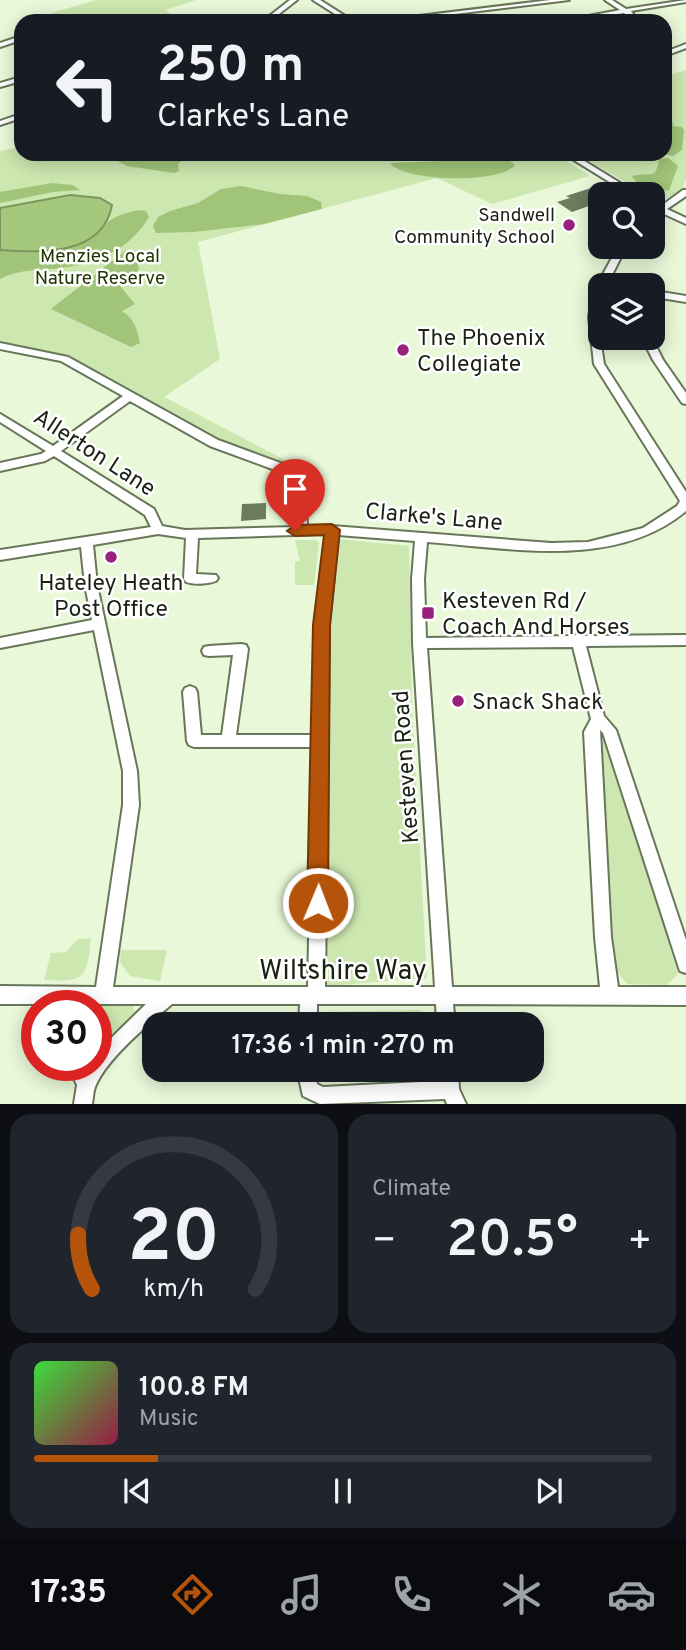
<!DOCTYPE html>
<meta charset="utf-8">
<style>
:root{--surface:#171b24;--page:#20242c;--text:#f1f3f6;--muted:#9ea1a6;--line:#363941;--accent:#b45309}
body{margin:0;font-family:Overpass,sans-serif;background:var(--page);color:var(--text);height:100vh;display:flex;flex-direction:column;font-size:26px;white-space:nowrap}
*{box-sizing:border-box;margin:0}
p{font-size:23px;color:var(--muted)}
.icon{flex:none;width:38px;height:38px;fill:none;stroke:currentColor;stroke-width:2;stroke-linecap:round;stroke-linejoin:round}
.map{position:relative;height:1104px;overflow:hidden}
.panel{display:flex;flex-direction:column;gap:10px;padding:10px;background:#0d0f14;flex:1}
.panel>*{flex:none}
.top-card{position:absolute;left:14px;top:14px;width:658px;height:147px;border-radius:21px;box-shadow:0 4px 18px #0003;background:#171b24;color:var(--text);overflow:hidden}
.tools{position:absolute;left:588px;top:182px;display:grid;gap:14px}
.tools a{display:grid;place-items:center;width:77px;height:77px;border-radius:14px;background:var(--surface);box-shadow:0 4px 18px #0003;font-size:35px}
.speed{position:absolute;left:21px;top:990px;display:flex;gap:14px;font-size:35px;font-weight:700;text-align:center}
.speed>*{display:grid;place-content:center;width:91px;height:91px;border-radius:50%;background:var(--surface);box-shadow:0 4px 18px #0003;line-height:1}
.speed .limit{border:10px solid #d22;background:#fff;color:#111}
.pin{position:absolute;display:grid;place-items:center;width:60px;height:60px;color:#fff;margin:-72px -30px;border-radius:50% 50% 50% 0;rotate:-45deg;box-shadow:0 0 7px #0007}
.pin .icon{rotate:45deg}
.me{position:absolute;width:77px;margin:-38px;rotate:1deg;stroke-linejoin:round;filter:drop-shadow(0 0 5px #0008)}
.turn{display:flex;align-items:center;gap:24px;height:147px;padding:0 28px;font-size:32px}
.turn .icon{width:91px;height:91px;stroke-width:2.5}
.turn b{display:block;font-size:49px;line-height:60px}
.big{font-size:52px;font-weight:600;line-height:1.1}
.panel .widget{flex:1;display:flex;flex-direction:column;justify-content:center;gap:10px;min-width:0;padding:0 24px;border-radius:21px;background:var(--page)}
.panel .dial{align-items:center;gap:0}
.dial svg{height:182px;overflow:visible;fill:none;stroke:var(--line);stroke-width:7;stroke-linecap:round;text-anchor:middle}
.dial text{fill:var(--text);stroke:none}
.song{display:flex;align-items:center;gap:21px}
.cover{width:84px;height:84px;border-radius:10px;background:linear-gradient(135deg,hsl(120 70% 55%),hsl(340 70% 35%))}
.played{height:7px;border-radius:4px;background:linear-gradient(90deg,var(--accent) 20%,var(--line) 20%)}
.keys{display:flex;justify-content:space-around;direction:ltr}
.heat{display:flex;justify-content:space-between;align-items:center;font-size:38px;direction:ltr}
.panel .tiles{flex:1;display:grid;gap:10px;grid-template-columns:1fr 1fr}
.widget:last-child{grid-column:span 2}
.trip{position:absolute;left:142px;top:1012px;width:402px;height:70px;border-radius:21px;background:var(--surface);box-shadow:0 4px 18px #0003;font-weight:600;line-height:70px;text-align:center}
.tabs{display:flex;height:112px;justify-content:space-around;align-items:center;background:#090b0e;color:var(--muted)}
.tabs .icon{width:49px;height:49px}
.tabs .active{color:var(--accent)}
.tabs b{font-size:32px;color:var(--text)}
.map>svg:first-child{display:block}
</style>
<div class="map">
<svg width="686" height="1104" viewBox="0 0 686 1104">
<rect width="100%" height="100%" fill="#e8f8d8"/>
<g fill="#cce7b0">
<polygon points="96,0 196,0 165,10 182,21 58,21 51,13"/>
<polygon points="686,70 686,179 682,190 660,202 653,198 653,194 647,194 577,154 665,154 665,76"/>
<polygon points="21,147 21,154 42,154 49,159 85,154 556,154 590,176 492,204 437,178 198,242 220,359 164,397 295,465 287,470 229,451 64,359 0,346 0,151"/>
<path d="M337,539L409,546L412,708L427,978L326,986C327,837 321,687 337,539Z"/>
<polygon points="295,540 316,540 319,543 314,585 295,585 295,562 300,561"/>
<polygon points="607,741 678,974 666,985 627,984 612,965 595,742"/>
<path d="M91,938C87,978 85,982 44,980L51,953L66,952L78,939Z"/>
<polygon points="121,950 167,950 160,981 130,976 120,962"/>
<polygon points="73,1003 131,1003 136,1013 96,1054 96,1006 70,1006"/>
<polygon points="420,1010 432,1024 315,1024 320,1012"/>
<polygon points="316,1069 434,1069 429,1074 430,1079 321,1081"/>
</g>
<g fill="#a0c478">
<polygon points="666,117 672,120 673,126 682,127 684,131 682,150 673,156 664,154"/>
<polygon points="111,154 188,154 178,164 179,171 174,173 127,166 112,158"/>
<path d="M668,158L678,166L669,190C655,192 639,189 632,176C649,171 656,182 659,159Z"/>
<path d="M498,159L510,161L515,165C501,184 403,182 390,163Z"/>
<polygon points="52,183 73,185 80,190 53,192 0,203 0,192"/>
<polygon points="241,186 280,194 307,196 321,202 322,209 264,224 193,232 156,233 153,226 158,217 170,211 198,203 221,189"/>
<path d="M138,210L146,211L149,217C127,253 93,265 53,269C34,270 17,270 0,279V250H60L103,228C111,216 125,213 138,210Z"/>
<path d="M126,250L136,258L139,269L131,279L120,286L135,304L122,311C134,319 137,328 140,343L131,347L51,309Z"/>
</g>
<path fill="#a5c97c" stroke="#7c975d" stroke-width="2" d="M70,195L100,198L112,205C103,256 40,253 0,250V208Z"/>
<g fill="#6d7b5f">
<polygon points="591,188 600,194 600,202 572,212 557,202 570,198 566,196"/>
<polygon points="266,503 266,519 241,521 242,504"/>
</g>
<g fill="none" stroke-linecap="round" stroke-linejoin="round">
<defs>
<g id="minor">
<polygon points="290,0 297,0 270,21 263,21"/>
<polygon points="313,0 320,0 353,21 346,21"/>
<polygon points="550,0 569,0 398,21 378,21"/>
<polygon points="605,0 612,0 626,9 686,0 686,2 631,11 638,21 632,21 624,13 576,21 562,21 620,10"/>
<polygon points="21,36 21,40 0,47 0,43"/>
<polygon points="686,44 686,48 665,56 665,52"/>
<polygon points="21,77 21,81 0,87 0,83"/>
<polygon points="21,114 21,118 0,125 0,121"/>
<polygon points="564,154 573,154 638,194 629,194"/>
<polygon points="683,190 686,190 686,196 667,209 686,218 686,224 662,213 653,218 653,212 655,210 653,209 653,205 661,206"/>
<path d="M618,247H626L607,285H600L598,326L604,364L686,492V511C616,570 510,548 427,542L424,579L426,638L573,636L578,634L583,636L686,635V645L586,646L604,716L616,730L686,940V973L680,971L678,965L603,733L600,730L611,937L618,987H686V1005L453,1004L455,1024H437L436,1004H317V1024H299L300,1004H172C149,1024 106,1059 95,1087C93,1092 93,1099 92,1104H74L77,1085L68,1066H96V1053L146,1004H0V986L96,987L123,805V771L94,630L0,648V638L92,620L85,585L81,547L0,560V550L151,527L145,515L54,456L45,461L0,471V463L41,454L46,451L0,422V414L53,446L123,396L61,361L0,349V343L68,357L218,440L294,468L305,483L307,526H332L551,543L588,542L643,528L677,506L680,501L594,364L589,317L592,298L598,287L597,285ZM130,401L210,446L286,474L293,484L295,527L185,530L162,526L154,509L61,451ZM158,534L186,538L184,579L186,582C194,585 208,584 216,581L218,578L216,575L196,574L198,538L326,534L315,625L313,735H236L248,649L246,645L241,644L209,646L204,647L202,651L204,655L209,656L233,655L222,735H201L197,692L195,688L190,686L185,688L183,692L187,741L189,745L194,747H313L308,987H113L139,805L137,771L97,585L93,545ZM338,535L415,541L412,579L413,643L435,987H325L329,625ZM573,647L591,719L584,732L595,937L600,987H452L427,648Z"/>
<polygon points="661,292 686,296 686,302 661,298 653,300 653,294"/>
<polygon points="642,338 652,338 663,360 686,393 686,404 682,403 653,360"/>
<polygon points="297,1069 315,1069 317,1084 323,1087 440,1081 440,1069 458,1069 459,1089 466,1104 447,1104 445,1099 320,1104 303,1096"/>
</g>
</defs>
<use href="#minor" stroke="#68765a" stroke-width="4"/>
<use href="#minor" fill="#fff" fill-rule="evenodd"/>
</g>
<polygon fill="#b45309" stroke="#753606" stroke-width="2" points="332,524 340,530 330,625 328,903 325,910 318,913 310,910 307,903 313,625 324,535 295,536 287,531 295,525"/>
<g fill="#97217c" stroke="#fff" stroke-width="2.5">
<circle cx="569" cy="225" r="7"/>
<circle cx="403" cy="350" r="7"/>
<circle cx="111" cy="557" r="7"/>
<rect x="421" y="606" width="14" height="14" rx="3.5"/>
<circle cx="458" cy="701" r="7"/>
</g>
<g text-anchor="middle" stroke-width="5" stroke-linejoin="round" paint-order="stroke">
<g font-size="19" fill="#1c2116" stroke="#fff" text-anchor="end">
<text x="555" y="221">Sandwell<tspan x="555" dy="22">Community School</tspan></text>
</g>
<g font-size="19" fill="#203500" stroke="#fff">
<text x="100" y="262">Menzies Local<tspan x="100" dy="22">Nature Reserve</tspan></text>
</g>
<g font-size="23" fill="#1c2116" stroke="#fff" text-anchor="start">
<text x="417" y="345">The Phoenix<tspan x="417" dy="26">Collegiate</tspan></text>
<text x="111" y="590" text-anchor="middle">Hateley Heath<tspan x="111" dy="26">Post Office</tspan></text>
<text x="442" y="608">Kesteven Rd /<tspan x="442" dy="26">Coach And Horses</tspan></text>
<text x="472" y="709">Snack Shack</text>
</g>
<g font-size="23" fill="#1c2116" stroke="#fff">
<text transform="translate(95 452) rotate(33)" y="8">Allerton Lane</text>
<text transform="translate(434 516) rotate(5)" y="8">Clarke's Lane</text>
<text transform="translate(405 767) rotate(-94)" y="8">Kesteven Road</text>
</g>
<g font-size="28" fill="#1c2116" stroke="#fff">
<text x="343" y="979">Wiltshire Way</text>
</g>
</g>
</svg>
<div class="tools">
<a><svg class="icon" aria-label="search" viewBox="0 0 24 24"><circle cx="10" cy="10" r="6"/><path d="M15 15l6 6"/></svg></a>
<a><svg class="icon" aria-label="layers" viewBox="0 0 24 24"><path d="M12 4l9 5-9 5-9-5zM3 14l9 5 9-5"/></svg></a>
</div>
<div class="speed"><div class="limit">30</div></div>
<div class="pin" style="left:295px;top:531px;background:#d93025"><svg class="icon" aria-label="arrive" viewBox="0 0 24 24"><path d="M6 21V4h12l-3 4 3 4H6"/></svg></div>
<svg class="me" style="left:318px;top:903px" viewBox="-20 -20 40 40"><circle r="17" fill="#b45309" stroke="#fff" stroke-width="3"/><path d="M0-11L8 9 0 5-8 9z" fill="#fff"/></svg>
<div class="trip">17:36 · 1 min · 270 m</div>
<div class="top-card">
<div class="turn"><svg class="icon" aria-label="left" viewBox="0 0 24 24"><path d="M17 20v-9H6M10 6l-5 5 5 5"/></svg><div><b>250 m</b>Clarke's Lane</div></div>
</div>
</div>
<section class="panel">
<div class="tiles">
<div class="widget dial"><svg viewBox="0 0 100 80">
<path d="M14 69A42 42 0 1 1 86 69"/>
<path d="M14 69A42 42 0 0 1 8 45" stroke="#b45309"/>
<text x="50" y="56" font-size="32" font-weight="700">20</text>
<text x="50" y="72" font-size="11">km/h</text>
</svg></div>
<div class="widget"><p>Climate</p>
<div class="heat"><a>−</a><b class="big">20.5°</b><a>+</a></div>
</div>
<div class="widget">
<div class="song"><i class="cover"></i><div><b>100.8 FM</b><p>Music</p></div></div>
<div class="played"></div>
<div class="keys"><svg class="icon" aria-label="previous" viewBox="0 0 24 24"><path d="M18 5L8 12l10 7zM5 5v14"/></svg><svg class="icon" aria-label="pause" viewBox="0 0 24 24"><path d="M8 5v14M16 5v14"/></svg><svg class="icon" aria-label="next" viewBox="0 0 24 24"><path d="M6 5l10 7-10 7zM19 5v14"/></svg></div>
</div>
</div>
</section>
<nav class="tabs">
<b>17:35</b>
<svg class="icon active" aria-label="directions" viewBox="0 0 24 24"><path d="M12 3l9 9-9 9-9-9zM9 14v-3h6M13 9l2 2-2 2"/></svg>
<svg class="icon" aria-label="music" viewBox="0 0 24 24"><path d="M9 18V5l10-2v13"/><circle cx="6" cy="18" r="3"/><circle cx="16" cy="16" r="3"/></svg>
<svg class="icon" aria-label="phone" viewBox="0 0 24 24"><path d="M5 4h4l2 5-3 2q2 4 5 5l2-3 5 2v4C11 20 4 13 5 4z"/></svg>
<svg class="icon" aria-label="climate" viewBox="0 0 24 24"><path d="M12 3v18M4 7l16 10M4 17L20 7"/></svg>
<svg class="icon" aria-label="car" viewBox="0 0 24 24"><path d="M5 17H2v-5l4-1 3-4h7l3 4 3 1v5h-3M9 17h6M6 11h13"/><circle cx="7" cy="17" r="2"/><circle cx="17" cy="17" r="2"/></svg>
</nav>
